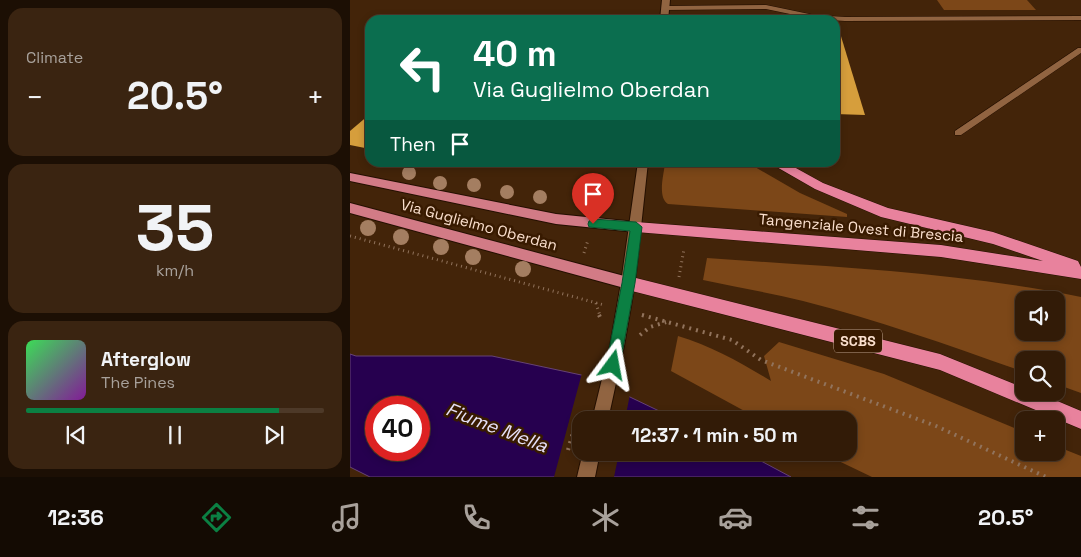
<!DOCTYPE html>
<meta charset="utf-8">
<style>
:root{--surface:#321b07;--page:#3a2411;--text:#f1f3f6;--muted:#a8a19b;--line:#4d3928;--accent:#0b8043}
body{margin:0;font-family:"Space Grotesk",sans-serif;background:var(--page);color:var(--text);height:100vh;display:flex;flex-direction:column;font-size:19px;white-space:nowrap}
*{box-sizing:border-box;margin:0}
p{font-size:16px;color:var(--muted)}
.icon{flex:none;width:28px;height:28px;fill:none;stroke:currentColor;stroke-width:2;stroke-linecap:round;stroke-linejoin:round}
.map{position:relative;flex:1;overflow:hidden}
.side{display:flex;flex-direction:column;gap:8px;padding:8px;background:#1c0f04;width:350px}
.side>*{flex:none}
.hud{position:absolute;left:15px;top:15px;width:475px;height:152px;border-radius:15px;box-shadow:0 2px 8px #0003,0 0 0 1px var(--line);background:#0b6e4f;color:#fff;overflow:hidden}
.fabs{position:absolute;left:665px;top:291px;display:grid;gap:10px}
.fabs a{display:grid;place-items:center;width:50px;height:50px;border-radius:10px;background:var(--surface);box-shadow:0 2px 8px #0003,0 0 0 1px var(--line);font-size:25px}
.speed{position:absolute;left:15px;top:396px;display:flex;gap:10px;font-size:25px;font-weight:700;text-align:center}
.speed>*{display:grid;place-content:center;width:65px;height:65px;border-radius:50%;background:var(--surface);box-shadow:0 2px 8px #0003,0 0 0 1px var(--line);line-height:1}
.speed .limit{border:8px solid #d22;background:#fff;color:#111}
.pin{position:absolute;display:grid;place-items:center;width:42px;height:42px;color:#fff;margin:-51px -21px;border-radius:50% 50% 50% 0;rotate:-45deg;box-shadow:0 0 5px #0007}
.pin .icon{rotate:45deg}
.me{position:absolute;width:55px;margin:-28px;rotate:13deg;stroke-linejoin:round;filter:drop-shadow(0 0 4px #0008)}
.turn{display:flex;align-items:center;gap:18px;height:105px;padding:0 25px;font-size:22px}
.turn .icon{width:65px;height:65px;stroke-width:2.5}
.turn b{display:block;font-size:35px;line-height:42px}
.then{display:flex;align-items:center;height:48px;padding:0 25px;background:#0003;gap:10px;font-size:19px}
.big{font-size:38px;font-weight:800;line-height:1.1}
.side .card{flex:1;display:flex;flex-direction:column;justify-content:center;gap:8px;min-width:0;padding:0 18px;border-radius:15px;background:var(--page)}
.side .dial{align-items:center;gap:0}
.dial b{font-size:65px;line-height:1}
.song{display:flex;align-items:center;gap:15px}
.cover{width:60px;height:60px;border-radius:8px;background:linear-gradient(135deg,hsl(130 70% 55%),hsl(290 70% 35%))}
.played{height:5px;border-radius:2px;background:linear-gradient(90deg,var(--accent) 85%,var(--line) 85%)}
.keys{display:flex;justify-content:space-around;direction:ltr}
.heat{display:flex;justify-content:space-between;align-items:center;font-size:28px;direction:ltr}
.trip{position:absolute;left:222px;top:411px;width:285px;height:50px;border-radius:15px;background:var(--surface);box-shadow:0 2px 8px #0003,0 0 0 1px var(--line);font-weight:800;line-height:50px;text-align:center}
.menu{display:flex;height:80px;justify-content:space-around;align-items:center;background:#140b03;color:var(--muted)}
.menu .icon{width:35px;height:35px}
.menu .current{color:var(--accent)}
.menu b{font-size:22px;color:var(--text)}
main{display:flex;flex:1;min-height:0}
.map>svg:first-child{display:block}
</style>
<main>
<section class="side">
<div class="card"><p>Climate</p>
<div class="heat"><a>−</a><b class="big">20.5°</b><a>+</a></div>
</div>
<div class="card dial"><b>35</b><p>km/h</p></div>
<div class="card">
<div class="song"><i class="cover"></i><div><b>Afterglow</b><p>The Pines</p></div></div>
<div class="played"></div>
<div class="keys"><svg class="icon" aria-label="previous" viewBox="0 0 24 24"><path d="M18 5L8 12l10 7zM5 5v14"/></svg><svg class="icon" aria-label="pause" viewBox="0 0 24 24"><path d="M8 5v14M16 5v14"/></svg><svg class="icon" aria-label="next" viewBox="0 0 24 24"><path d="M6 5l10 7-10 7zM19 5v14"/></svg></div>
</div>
</section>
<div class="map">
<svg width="731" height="477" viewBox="0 0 731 477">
<rect width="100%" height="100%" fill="#432409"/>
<g fill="#7c4718" fill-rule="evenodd">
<polygon points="587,0 677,0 686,10 594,10"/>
<path d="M315,163H398L450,193L497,214V217L318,204C307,197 314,174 315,163Z"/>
<path d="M357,258C482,267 608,272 731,297V393L706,384V360H674V372C601,346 528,320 453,301C420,293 386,287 353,280ZM674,300H706V332H674Z"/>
<path d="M328,336C362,346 391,363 421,381L414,356L429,342L534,374L674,432V452H706V446L731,456V477H522L472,453L499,452V420H411L321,371Z"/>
</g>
<path fill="#26004f" stroke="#664375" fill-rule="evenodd" d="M0,354L6,356H142L236,376L328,420H231V452L396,453L441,477H20L0,467ZM26,408H69V450H26Z"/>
<polygon fill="#432409" points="232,373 280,394 275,420 231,420 231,452 269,453 264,477 204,477"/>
<g fill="#d69e3c">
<polygon points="490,33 515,115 485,114 485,34"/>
<polygon points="20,114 20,149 0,145 0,131"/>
</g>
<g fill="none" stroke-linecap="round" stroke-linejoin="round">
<defs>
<g id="service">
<polygon points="416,5 464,15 495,17 731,16 731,20 495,21 464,19 416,9 315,10 312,8 315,6"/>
<polygon points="728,48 731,48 731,53 611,135 605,135 605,131"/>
</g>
<g id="tertiary">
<polygon points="312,0 320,0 318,20 310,20"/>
<polygon points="288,162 298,162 285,283 274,346 258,420 242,420 260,346 271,283"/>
<polygon points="233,452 250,452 245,477 227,477"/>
</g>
<g id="primary">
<polygon points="0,173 206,214 286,222 290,224 292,227 290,230 286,232 206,224 0,181"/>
<polygon points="0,203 278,277 283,279 285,283 283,287 278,289 0,213"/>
</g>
<g id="trunk">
<polygon points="418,162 435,162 473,183 538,208 643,232 728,261 731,267 731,279 591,257 286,232 281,231 279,227 281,223 286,222 591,245 693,261 643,244 531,217 465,189"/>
<polygon points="278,276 590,354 674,388 674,392 686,392 731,411 731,429 590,370 278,290 273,288 271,283 273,278"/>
</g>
</defs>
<use href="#service" stroke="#240f01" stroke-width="1"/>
<use href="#tertiary" stroke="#240f01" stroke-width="2"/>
<use href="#primary" stroke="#240f01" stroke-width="2"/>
<use href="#trunk" stroke="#240f01" stroke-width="1"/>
<g stroke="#91735c" stroke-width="3" stroke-dasharray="1 4" stroke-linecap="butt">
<polyline points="249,205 251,198"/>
<polyline points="0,236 254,305"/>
<polyline points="234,253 238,240"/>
<polyline points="329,277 334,249"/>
<polyline points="246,303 250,316"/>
<polyline points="292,315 297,316"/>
</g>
<g stroke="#91735c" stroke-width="4" stroke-dasharray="2 5" stroke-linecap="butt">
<polyline points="249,315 250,317"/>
<polyline points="292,315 382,340 411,360 586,426 696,477"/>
<polyline points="290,335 300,327 316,322"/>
<polyline points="218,450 228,415"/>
</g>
<use href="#service" fill="#916441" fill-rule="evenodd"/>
<use href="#tertiary" fill="#916441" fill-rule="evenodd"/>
<use href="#primary" fill="#d27b86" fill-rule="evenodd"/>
<use href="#trunk" fill="#e8829d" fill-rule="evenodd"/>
</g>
<g fill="#a47e61">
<circle cx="59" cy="173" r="7"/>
<circle cx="90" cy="183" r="7"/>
<circle cx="124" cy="185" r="7"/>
<circle cx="157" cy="192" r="7"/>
<circle cx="190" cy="197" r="7"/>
<circle cx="18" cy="228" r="8"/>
<circle cx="51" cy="237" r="8"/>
<circle cx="91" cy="247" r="8"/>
<circle cx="123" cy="257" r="8"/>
<circle cx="173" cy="269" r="8"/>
</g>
<polygon fill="#0b8043" stroke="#07532c" points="243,219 286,222 292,227 285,283 270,365 268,370 263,372 258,370 256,365 272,283 280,231 239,227 238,224 239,221"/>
<g text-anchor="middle" stroke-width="5" stroke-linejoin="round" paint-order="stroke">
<rect fill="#381a00" stroke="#c0a590" stroke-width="1" x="484" y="329.5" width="48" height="23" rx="4"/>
<g font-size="14" font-weight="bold" fill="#fbe0ce">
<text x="508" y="346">SCBS</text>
</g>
<g font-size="15" fill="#fbe0ce" stroke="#381a00">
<text transform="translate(129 225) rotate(15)" y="5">Via Guglielmo Oberdan</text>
<text transform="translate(511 228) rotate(5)" y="5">Tangenziale Ovest di Brescia</text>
</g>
<g font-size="19" font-style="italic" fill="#e6e0f7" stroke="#381a00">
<text transform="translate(147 427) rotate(21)" y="7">Fiume Mella</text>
</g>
</g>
</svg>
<div class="fabs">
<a><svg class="icon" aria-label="sound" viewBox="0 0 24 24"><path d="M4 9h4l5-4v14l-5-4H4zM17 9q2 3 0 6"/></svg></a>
<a><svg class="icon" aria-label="search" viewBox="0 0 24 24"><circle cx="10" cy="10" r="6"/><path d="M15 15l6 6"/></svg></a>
<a>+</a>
</div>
<div class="speed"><div class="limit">40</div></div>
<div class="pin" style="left:243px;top:224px;background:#d93025"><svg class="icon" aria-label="arrive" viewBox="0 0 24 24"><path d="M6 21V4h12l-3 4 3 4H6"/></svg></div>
<svg class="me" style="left:263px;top:365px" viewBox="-20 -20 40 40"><path d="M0-17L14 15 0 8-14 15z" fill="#0b8043" stroke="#fff" stroke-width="4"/></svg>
<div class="trip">12:37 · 1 min · 50 m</div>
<div class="hud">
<div class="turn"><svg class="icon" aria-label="left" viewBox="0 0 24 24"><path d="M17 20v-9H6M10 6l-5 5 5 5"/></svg><div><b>40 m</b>Via Guglielmo Oberdan</div></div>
<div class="then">Then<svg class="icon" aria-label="arrive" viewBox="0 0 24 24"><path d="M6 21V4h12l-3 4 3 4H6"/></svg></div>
</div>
</div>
</main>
<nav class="menu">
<b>12:36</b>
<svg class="icon current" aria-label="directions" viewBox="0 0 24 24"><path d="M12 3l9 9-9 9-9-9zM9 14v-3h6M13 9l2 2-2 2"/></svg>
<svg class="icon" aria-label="music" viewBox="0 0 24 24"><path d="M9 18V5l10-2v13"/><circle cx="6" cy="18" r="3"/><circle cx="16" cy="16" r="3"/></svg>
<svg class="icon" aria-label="phone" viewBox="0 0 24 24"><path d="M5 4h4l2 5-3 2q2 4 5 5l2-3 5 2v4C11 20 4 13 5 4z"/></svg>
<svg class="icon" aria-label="climate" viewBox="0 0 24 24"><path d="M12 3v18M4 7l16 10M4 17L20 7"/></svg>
<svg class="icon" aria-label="car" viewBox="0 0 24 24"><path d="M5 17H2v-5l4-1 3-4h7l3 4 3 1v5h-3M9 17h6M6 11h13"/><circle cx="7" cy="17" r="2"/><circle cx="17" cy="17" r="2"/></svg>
<svg class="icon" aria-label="filters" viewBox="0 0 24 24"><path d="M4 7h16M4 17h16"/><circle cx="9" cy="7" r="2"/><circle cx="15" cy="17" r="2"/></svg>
<b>20.5°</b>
</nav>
